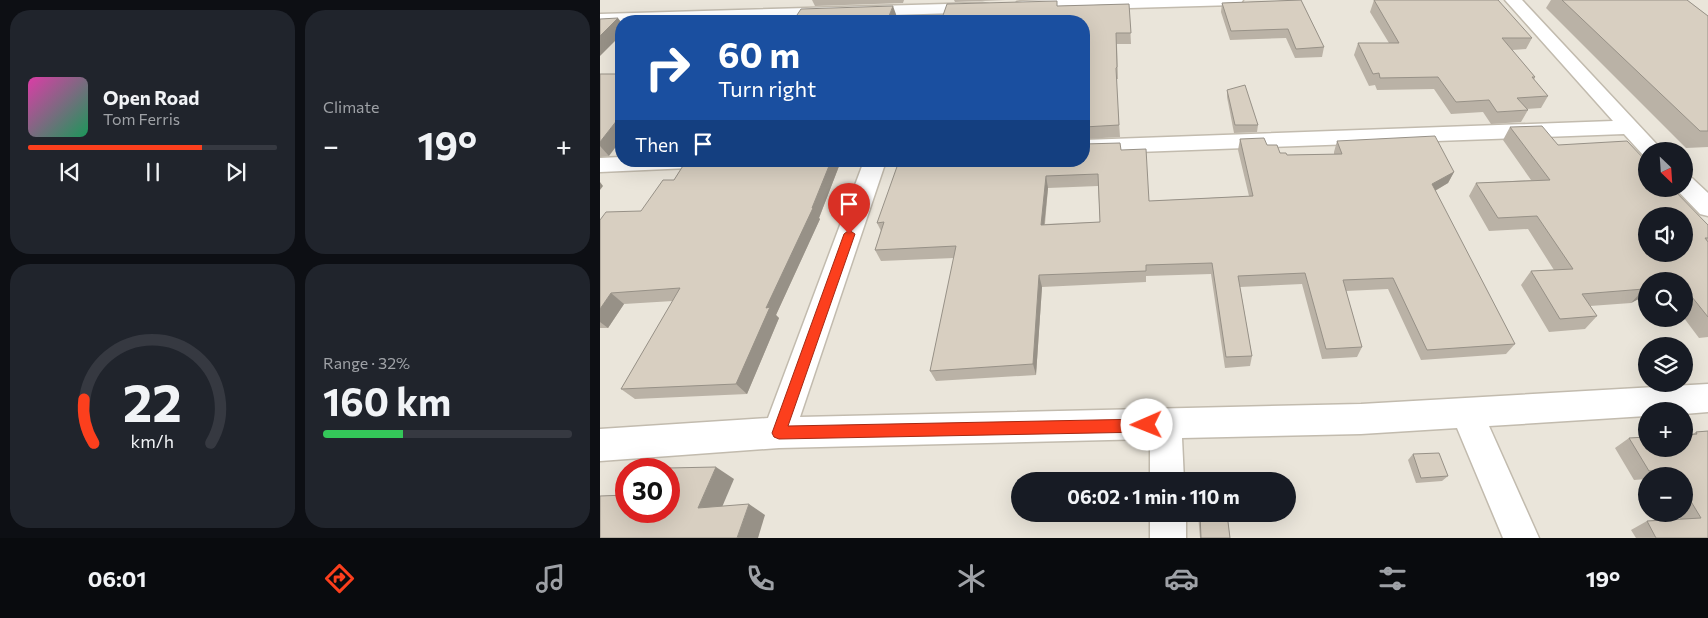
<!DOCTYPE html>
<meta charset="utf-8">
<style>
:root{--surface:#171b24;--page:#20242c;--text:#f1f3f6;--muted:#9ea1a6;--line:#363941;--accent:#fc3f1d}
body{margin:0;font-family:Commissioner,sans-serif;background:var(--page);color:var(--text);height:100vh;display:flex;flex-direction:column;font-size:19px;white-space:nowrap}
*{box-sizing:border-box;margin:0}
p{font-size:16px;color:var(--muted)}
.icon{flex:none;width:28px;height:28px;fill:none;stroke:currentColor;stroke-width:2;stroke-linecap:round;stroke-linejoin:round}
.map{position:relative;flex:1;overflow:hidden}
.side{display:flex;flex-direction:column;gap:10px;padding:10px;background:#0d0f14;width:600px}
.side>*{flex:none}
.top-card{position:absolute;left:15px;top:15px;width:475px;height:152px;border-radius:20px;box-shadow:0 5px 20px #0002;background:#1a4fa0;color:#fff;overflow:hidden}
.needle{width:32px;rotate:155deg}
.fabs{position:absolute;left:1038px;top:142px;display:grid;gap:10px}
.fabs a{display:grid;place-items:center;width:55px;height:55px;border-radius:50%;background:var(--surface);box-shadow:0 5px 20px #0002;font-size:25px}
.speed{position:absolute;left:15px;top:458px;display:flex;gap:10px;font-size:25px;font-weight:700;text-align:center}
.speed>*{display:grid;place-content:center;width:65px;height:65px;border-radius:50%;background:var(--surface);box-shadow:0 5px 20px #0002;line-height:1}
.speed .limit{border:8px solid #d22;background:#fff;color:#111}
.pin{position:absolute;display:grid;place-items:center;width:42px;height:42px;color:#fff;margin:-51px -21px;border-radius:50% 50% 50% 0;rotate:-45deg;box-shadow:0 0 5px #0007}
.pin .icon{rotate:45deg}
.me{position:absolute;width:55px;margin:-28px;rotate:269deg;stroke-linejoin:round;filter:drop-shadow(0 0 4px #0008)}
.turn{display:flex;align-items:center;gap:18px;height:105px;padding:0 20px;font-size:22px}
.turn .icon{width:65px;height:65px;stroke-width:2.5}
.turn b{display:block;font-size:35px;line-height:42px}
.then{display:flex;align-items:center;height:48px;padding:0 20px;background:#0003;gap:10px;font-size:19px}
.big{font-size:38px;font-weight:700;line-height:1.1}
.side .card{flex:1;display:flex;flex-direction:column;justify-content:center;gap:8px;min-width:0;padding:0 18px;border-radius:20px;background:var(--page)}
.side .dial{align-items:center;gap:0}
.dial svg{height:130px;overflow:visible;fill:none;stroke:var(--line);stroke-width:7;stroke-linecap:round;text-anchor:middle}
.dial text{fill:var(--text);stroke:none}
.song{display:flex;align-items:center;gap:15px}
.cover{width:60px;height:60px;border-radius:8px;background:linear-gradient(135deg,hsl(320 70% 55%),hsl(150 70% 35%))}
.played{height:5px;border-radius:2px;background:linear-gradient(90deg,var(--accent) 70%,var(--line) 70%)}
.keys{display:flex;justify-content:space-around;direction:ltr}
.heat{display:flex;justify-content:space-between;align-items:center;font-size:28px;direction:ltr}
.charge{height:8px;border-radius:4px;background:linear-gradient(90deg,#34c759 32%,var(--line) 0)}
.side .tiles{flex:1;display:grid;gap:10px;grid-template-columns:repeat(2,1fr)}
.trip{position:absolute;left:411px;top:472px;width:285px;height:50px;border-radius:25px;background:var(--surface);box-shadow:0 5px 20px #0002;font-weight:700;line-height:50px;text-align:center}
.menu{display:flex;height:80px;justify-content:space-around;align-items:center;background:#090b0e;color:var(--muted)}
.menu .icon{width:35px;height:35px}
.menu .active{color:var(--accent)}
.menu b{font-size:22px;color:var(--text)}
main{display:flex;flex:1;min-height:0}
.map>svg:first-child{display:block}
</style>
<main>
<section class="side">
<div class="tiles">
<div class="card">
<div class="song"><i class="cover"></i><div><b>Open Road</b><p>Tom Ferris</p></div></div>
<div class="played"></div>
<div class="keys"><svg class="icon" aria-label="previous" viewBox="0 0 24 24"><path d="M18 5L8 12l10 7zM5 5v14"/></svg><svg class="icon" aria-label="pause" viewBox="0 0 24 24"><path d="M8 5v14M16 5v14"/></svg><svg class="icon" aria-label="next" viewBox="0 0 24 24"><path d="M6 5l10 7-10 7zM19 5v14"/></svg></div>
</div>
<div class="card"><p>Climate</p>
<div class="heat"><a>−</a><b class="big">19°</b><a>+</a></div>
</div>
<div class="card dial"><svg viewBox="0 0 100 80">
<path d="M14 69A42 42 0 1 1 86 69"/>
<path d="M14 69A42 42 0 0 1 8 42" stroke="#fc3f1d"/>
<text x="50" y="56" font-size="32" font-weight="700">22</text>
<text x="50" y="72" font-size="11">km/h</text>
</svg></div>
<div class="card"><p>Range · 32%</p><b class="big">160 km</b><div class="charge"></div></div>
</div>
</section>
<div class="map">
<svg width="1108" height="538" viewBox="0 0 1108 538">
<rect width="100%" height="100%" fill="#f6f3ec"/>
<path fill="#eae5da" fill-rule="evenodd" d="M0,0H1108V538H0ZM21,21H484V161H21ZM1046,151H1084V189H1046ZM1046,216H1084V254H1046ZM1046,281H1084V319H1046ZM1046,346H1084V384H1046ZM1046,411H1084V449H1046ZM26,469H69V511H26ZM1046,476H1084V514H1046ZM420,481H688V514H420Z"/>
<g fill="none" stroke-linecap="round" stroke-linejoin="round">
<defs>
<g id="street">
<polygon points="460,0 643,0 641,3 635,5 423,11 417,10 415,6 417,2 423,1"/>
<polygon points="905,0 922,0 1063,151 1046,151 1046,156 1044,156 1024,134 484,154 484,140 1013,121"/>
<polygon points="382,3 388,4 390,8 388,12 98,21 21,21 21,23 0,24 0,14"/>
<polygon points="21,157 21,161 101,161 98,166 90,168 0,172 0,158"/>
<polygon points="264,161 286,161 200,417 761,404 1108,384 1108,412 1084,414 1084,411 1046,411 1046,416 889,426 939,538 903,538 857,428 761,434 582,438 584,481 550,481 550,439 179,448 0,461 0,429 168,418"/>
<polygon points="1084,175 1092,178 1108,193 1108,216 1100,214 1076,189 1084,189"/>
<rect x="550" y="514" width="36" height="24"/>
</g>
</defs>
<use href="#street" stroke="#c2bbae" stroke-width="3"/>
<use href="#street" fill="#fff" fill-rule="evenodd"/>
</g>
<g fill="#bab2a6" fill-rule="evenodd">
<polygon points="212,0 304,0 303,3 215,6"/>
<polygon points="354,0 406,0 355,2"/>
<polygon points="701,0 724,47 722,57 695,58 686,38 630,40 621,12 622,3"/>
<polygon points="774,0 932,38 926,49 912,50 935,77 934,80 948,96 941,108 926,109 928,110 921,122 891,124 883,112 851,114 834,89 777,90 775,85 769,86 754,55 758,43 789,43 770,12"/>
<polygon points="951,0 1087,0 1108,16 1108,147 1086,148 946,8"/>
<polygon points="529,4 531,44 517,44 518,79 516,79 520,137 484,139 484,21 458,6"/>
<polygon points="0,74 9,156 0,157"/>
<polygon points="627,90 658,125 657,132 634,133 627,97"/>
<polygon points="910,127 958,145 1108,225 1108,337 1099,338 1084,318 1084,281 1046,281 1046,295 1031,303 990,306 997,316 985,329 949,332 921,285 931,271 954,270 928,229 889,231 869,196 876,183 931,180 903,140"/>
<path d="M640,139L667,145L680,153L687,155L734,154V152L737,141L854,172L848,183L835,191L915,344L906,354L821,360L788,289L746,291L762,347L757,357L722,359L702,284L640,287L652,356L650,366L625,368L611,274L546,276V282L442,287L436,375L336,381L330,371L354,258L281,261L275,250L281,231L277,223L521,150L549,201L649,196L638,150ZM498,186L500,222L445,224L448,188Z"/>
<polygon points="86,161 241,161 219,218 220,219 176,315 179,318 147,394 35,399 21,389 73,301 24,304 8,328 0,328 0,220 41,211 74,180"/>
<polygon points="1108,431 1108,538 1036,538 1031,530 1047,521 1080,519 1077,514 1084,514 1084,476 1046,476 1046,479 1034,480 1015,448 1029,438 1091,435 1096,432"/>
<polygon points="813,454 848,476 842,481 816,483 808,460"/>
<polygon points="598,514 627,514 630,538 600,538"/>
</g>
<g fill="#979187">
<polygon points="293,6 297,17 295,21 287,21"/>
<polygon points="18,18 21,22 21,35 0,56 0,36"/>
<polygon points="21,115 21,140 9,156 0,146 0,142"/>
<polygon points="231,161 241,161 219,218 220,219 176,315 179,318 147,394 136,384 166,308 212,208"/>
<polygon points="854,172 848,183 826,196 832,184"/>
<polygon points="446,176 448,188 443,236 441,225"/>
<polygon points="0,182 3,186 0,190"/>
<polygon points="439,275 442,287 436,375 433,364"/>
<polygon points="1074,275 1068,281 1061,281"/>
<polygon points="1046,288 1046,295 1031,303 1044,289"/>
<polygon points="11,293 24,304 8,328 0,322 0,309"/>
<polygon points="116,467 134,479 117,519 98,508"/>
<polygon points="149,504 165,515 158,538 137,538"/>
</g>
<g fill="#d8cfc1" stroke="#979187" fill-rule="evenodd">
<polygon points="701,0 724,47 696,49 688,29 631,31 622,3"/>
<polygon points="774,0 898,0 932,38 902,38 935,77 932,77 948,96 917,98 928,110 897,112 889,100 856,102 838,77 780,78 779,73 773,74 758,43 799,43"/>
<polygon points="962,0 1087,0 1108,16 1108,131 1100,131"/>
<polygon points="457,1 457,6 529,4 531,33 516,33 517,67 516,68 519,125 484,127 484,21 341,21 347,4"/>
<polygon points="293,6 287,21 193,21 201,9"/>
<polygon points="18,18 0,36 0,19"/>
<polygon points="0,74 21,74 21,115 0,142"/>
<polygon points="645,85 658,125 635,125 627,90"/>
<path d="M942,126L958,145L1027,141L1046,161V189H1073L1108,225V238H1105L1108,242V317L1084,287V281H1079L1074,275L1061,281H1046V288L1044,289L982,294L997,316L960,319L931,271L973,269L937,216L898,218L876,183L950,180L910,127ZM1046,216H1084V254H1046Z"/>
<path d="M835,136L854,172L832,184L915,344L827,350L793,278L743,280L762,347L726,349L705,273L638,276L652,356L626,357L612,263L546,265V271L439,275L433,364L330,371L356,246L275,250L284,222L277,223L299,161H484V144L520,143L521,150L546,149L549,201L653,196L640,139L664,138L667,145H677L680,153H686L687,155L742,154L737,141ZM498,174L500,222L441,225L446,176Z"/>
<polygon points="86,161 231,161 212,208 213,208 166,308 170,307 136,384 21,389 80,288 11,293 0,309 0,220 6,212 41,211 63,180 74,180"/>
<polygon points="1108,431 1108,538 1056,538 1047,521 1101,518 1084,490 1084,476 1075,476 1071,469 1049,471 1029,438 1046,437 1046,449 1084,449 1084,435 1097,434 1096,432"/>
<polygon points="839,453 848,476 821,478 813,454"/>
<polygon points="116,467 98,508 149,504 137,538 0,538 0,496 26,495 26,511 69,511 68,468"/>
<rect x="597" y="478" width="25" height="3"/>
<polygon points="600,514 627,514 630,538 601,538"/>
</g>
<polygon fill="#fc3f1d" stroke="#a42913" points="249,230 255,234 188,426 547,419 552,421 554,425 552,430 547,432 179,439 174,437 172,433 244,234"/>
</svg>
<div class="fabs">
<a><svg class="needle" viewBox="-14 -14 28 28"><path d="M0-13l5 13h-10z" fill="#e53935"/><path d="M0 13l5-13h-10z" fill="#9ea1a6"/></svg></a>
<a><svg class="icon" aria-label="sound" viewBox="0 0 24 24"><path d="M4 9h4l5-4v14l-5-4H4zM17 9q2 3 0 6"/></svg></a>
<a><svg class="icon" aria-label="search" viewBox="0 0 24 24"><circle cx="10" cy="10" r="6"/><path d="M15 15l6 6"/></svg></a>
<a><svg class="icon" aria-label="layers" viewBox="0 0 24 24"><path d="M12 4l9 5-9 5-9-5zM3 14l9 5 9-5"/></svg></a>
<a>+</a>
<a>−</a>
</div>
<div class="speed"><div class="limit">30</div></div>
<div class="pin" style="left:249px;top:234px;background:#d93025"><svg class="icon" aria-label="arrive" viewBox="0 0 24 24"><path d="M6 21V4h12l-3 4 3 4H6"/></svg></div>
<svg class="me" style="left:547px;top:425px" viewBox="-20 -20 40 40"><circle r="19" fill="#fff"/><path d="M0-13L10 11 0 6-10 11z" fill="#fc3f1d"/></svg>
<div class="trip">06:02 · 1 min · 110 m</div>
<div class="top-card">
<div class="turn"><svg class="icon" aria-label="right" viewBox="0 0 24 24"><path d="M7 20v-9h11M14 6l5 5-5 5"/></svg><div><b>60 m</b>Turn right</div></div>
<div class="then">Then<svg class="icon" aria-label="arrive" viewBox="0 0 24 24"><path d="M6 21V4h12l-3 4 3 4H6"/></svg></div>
</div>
</div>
</main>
<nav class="menu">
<b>06:01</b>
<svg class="icon active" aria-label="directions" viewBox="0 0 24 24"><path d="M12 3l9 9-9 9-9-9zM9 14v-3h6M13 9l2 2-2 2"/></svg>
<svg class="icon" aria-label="music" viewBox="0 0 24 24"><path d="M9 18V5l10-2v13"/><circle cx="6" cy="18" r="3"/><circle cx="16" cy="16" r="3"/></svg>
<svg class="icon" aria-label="phone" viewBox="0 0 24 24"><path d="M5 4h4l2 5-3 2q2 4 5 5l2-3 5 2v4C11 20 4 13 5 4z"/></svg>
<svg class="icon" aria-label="climate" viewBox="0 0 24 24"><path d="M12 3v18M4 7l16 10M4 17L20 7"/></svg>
<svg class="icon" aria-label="car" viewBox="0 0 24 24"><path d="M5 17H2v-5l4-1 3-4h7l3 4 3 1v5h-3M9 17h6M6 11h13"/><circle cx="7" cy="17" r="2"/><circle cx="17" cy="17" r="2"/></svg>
<svg class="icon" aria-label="filters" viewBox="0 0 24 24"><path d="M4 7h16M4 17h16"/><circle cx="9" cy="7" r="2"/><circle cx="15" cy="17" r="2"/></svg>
<b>19°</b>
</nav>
